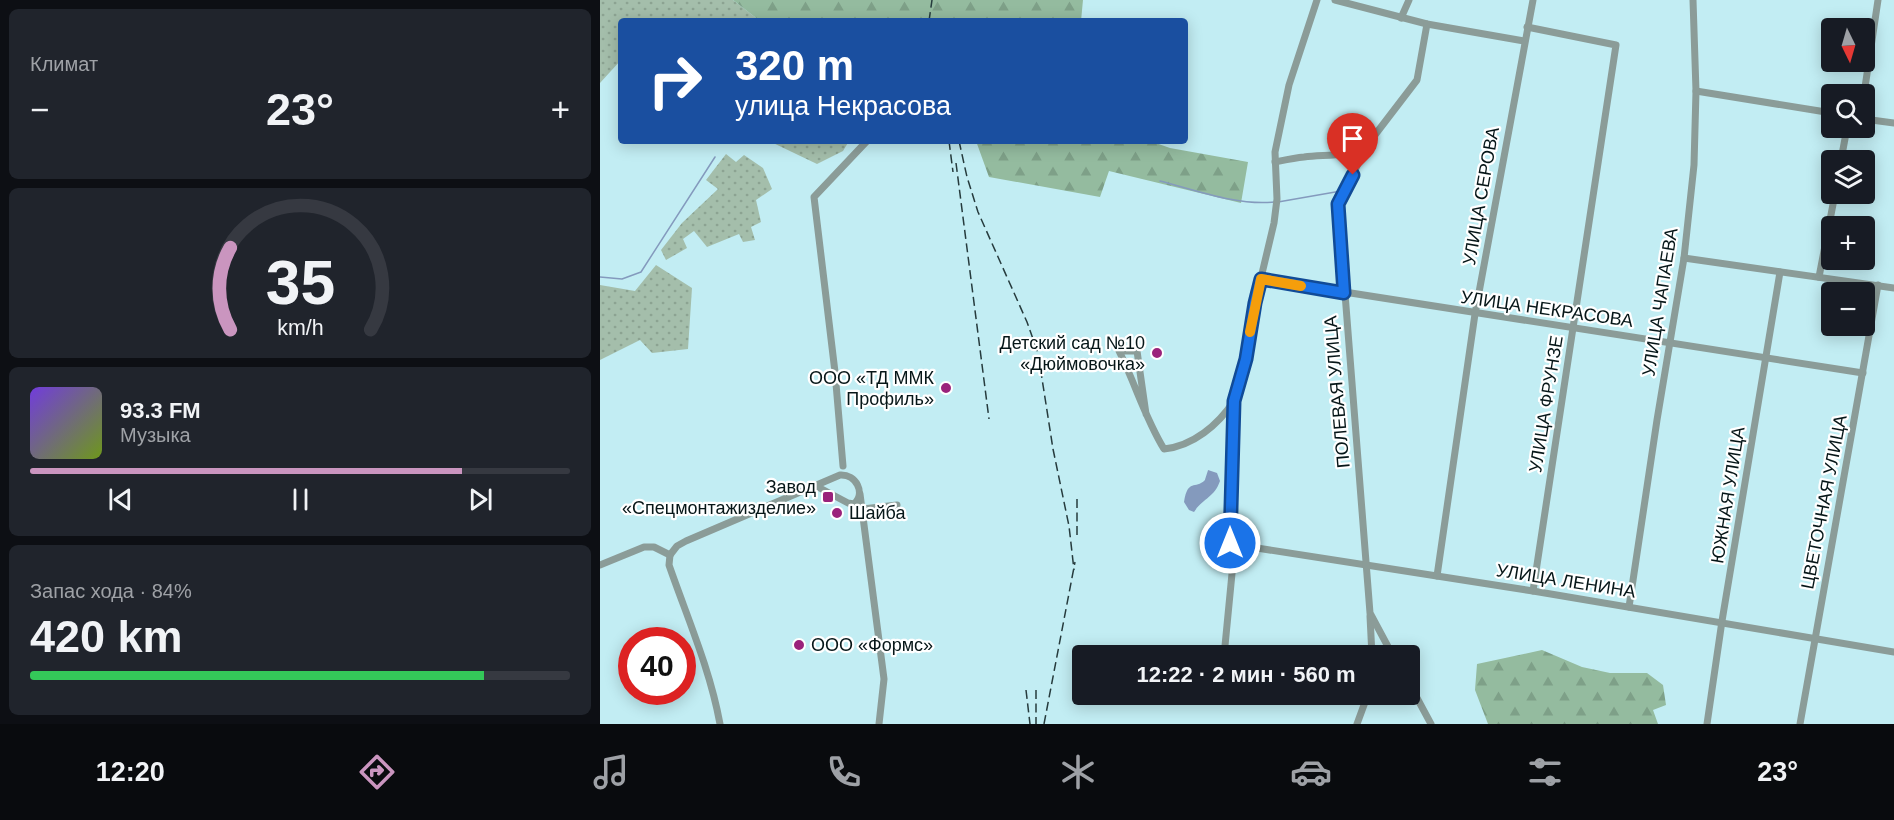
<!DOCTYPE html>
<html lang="ru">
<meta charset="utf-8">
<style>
:root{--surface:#171b24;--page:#20242c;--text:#f1f3f6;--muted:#9ea1a6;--line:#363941;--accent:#ca95bf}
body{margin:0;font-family:Helvetica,sans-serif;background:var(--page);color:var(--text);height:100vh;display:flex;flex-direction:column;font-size:22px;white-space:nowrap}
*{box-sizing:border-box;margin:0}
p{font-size:20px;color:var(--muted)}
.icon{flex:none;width:33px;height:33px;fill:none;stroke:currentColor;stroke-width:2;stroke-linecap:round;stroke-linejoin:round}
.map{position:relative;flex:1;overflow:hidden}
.side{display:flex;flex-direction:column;gap:9px;padding:9px;background:#0d0f14;width:600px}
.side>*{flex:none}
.hud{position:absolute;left:18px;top:18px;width:570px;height:126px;border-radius:6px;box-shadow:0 3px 15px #0003;background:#1a4fa0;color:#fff;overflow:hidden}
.needle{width:39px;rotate:175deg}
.fabs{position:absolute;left:1221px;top:18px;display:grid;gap:12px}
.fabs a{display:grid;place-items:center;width:54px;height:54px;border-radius:6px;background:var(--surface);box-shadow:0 3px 15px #0003;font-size:30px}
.speed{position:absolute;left:18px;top:627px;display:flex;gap:12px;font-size:30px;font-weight:700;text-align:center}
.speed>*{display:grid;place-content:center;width:78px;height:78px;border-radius:50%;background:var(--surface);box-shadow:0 3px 15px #0003;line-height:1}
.speed .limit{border:9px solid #d22;background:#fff;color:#111}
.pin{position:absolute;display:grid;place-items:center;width:51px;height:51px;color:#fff;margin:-62px -26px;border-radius:50% 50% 50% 0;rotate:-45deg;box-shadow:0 0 6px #0007}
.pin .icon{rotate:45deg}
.me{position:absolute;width:66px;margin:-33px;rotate:0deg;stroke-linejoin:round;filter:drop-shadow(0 0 4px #0008)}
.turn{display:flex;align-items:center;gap:21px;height:126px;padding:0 18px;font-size:27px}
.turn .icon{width:78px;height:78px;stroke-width:2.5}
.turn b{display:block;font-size:42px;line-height:51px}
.big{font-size:45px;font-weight:600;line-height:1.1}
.side .card{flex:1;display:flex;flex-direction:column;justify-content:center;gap:9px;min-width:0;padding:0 21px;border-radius:9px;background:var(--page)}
.side .dial{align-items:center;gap:0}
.dial svg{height:156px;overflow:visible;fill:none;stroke:var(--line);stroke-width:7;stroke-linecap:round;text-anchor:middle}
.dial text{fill:var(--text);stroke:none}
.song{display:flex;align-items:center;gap:18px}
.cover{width:72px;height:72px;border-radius:9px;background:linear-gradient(135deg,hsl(260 70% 55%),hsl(80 70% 35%))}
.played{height:6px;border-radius:3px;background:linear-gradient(90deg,var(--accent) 80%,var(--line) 80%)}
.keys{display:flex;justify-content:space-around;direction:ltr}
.heat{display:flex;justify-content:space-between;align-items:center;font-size:33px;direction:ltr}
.charge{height:9px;border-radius:4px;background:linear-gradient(90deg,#34c759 84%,var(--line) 0)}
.trip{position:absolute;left:472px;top:645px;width:348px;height:60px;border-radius:6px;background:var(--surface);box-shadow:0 3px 15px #0003;font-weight:600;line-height:60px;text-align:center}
.menu{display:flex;height:96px;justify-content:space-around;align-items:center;background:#090b0e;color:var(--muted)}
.menu .icon{width:42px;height:42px}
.menu .on{color:var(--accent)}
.menu b{font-size:27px;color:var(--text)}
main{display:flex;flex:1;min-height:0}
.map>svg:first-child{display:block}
</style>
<main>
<section class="side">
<div class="card"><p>Климат</p>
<div class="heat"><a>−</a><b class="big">23°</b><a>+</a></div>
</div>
<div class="card dial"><svg viewBox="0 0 100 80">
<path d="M14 69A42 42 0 1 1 86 69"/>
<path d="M14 69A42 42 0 0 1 14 27" stroke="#ca95bf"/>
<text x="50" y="56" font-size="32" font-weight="700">35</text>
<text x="50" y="72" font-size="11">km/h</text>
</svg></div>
<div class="card">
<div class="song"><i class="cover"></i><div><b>93.3 FM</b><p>Музыка</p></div></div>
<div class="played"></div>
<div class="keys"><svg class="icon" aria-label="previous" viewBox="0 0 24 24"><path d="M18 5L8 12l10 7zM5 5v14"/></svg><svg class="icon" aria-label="pause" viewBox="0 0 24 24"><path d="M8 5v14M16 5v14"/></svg><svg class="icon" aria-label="next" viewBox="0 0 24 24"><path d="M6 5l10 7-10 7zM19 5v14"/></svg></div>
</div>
<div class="card"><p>Запас хода · 84%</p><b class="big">420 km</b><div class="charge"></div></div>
</section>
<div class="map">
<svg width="1294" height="724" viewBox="0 0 1294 724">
<defs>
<pattern id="green-dots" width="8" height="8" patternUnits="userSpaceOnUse" patternTransform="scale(1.5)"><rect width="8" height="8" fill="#a4beab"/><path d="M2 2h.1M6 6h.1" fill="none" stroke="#8ca392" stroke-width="1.8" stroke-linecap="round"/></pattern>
<pattern id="forest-firs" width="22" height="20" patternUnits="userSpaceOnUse" patternTransform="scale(1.5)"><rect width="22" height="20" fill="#94bb9f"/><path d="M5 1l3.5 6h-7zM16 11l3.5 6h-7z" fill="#7ea088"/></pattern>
</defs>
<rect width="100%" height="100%" fill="#c2edf3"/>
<g fill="url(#green-dots)">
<polygon points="0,0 133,0 160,21 21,21 21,60 0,83"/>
<polygon points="169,141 249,141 243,151 217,164"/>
<polygon points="126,154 136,162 144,155 163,168 172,189 156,200 161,222 151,227 155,240 143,242 139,234 107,247 94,231 83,239 87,248 66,260 61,250 82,223 118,189 106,180"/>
<polygon points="56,265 92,288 88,349 52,353 40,340 0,360 0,285 35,291"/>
</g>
<g fill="url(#forest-firs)">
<polygon points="133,0 483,0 481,21 160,21"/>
<polygon points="376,141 550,141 570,148 648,162 641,203 509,171 500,197 389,177"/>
<polygon points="942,650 982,667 1010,673 1047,673 1063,685 1066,705 1053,710 1058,724 888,724 875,690 877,664"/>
</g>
<path fill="#849abd" d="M608,470L617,473L620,481C614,498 603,498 594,512L589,510L584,502C588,478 595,490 605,480C605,479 608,471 608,470Z"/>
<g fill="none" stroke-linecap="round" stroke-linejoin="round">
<g stroke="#849abd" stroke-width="1.5">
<path d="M560,181C595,190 638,206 674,202"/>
<polyline points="678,202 741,191"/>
<polyline points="0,277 22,279 41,272 115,157"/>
</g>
<g stroke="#8b9c98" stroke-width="7">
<polyline points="735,0 827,24 924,41"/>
<polyline points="801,18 809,0"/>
<polyline points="927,27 1016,45 933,591"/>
<polyline points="1096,91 1232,113"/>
<polyline points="1264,94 1278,0"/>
<polyline points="1264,119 1294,123"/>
<polyline points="1241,160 1247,128"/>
<path d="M675,162C685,160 694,158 704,157C726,154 747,158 766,145"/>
<polyline points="1084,258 1294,288"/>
<polyline points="1219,277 1235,194"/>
<polyline points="661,279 1263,373"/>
<path d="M546,414L537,351H519C535,383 545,418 564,449C593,446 618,425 634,401"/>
<polyline points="243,466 235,372 214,197 267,141"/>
<polyline points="260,494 284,679 279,724"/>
<polyline points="263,509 297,505"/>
<polyline points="634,553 641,554 657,548 933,591 1294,652"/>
<path d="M70,555L77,546L86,541L240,475C256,474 266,493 254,504L248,503L216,486"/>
<path d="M70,555L69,565C87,617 110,669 120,724"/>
<polyline points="0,565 44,547 54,547 70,555"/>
<polyline points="837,576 875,314 933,0"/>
<polyline points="1029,607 1057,420 1084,258 1094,165 1096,91 1093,0"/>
<polyline points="770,616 772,656"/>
<polyline points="624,656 634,553 630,543 629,530 634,401 646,359 655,303 674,223 677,199 675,152 689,85 717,0"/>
<polyline points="793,656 770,613 738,204 768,144 817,80 827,24"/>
<polyline points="810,685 831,724"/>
<polyline points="630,694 631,699"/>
<polyline points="757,724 768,694"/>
<polyline points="1107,724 1122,621 1180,272"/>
<polyline points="1200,724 1278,285"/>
</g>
<g stroke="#263b3d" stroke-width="1.5" stroke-dasharray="9 4.5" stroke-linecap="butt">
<polyline points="329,21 332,0"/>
<polyline points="349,141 353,172"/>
<polyline points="359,141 367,177 378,212 427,322 438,353 453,449 469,526 474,570"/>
<polyline points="356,163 389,419"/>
<polyline points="477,535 477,497"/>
<polyline points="426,690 430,724"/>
<polyline points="436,690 436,724"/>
<polyline points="444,724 475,562"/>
</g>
</g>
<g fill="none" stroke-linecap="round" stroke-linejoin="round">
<defs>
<polyline id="route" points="630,543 634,401 646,359 655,303 661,279 744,293 738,204 753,175"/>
</defs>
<use href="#route" stroke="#114b97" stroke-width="15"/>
<use href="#route" stroke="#1a73e8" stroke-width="10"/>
<polyline stroke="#f59e0b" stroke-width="10" points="650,332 661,279 701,286"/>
</g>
<g fill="#9a227b" stroke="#fff" stroke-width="2">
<circle cx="557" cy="353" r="6"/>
<circle cx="346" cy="388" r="6"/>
<rect x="222" y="491" width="12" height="12" rx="3"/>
<circle cx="237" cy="513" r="6"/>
<circle cx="199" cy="645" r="6"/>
</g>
<g text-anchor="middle" stroke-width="4.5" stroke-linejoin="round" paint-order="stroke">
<g font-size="18" fill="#061618" stroke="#fff">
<text transform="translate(881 196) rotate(-80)" y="6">УЛИЦА СЕРОВА</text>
<text transform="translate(1060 302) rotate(-81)" y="6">УЛИЦА ЧАПАЕВА</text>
<text transform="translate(947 309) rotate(8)" y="6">УЛИЦА НЕКРАСОВА</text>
<text transform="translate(737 392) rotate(-95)" y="6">ПОЛЕВАЯ УЛИЦА</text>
<text transform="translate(946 404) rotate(-81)" y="6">УЛИЦА ФРУНЗЕ</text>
<text transform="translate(1128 495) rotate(-81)" y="6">ЮЖНАЯ УЛИЦА</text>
<text transform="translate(1224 502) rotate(-79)" y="6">ЦВЕТОЧНАЯ УЛИЦА</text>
<text transform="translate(966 581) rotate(9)" y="6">УЛИЦА ЛЕНИНА</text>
</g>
<g font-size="18" fill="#061618" stroke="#fff" text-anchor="end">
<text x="545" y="349">Детский сад №10<tspan x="545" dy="21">«Дюймовочка»</tspan></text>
<text x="334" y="384">ООО «ТД ММК<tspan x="334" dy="21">Профиль»</tspan></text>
<text x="216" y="493">Завод<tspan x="216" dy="21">«Спецмонтажизделие»</tspan></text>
<text x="249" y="519" text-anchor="start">Шайба</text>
<text x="211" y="651" text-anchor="start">ООО «Формс»</text>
</g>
</g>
</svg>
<div class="fabs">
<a><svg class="needle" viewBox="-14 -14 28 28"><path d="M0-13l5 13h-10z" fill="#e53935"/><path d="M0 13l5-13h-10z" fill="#9ea1a6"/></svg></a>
<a><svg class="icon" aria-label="search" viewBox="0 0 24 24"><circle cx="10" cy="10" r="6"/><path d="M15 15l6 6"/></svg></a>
<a><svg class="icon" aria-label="layers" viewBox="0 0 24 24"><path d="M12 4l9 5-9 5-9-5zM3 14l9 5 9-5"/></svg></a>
<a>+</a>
<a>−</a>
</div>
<div class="speed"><div class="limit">40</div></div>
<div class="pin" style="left:753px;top:175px;background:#d93025"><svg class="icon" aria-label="arrive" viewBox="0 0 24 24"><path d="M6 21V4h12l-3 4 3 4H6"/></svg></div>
<svg class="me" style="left:630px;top:543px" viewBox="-20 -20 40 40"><circle r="17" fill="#1a73e8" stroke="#fff" stroke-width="3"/><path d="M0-11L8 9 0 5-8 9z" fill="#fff"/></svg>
<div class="trip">12:22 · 2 мин · 560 m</div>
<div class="hud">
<div class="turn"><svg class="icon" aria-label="right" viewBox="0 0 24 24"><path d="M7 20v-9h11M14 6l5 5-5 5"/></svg><div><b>320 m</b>улица Некрасова</div></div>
</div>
</div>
</main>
<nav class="menu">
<b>12:20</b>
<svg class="icon on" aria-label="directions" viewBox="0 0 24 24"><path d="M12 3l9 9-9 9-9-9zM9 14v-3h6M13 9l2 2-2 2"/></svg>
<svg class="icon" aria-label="music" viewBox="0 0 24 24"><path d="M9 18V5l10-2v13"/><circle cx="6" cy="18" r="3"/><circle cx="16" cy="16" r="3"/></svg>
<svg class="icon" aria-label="phone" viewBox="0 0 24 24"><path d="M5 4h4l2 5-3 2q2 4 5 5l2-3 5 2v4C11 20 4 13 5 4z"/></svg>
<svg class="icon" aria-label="climate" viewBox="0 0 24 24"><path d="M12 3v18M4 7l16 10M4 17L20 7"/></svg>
<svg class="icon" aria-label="car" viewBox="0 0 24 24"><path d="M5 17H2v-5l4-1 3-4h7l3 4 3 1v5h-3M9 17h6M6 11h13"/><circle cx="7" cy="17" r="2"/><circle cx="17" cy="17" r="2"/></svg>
<svg class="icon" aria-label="filters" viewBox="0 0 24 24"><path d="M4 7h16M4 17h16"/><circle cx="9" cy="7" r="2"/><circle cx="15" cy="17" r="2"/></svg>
<b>23°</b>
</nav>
